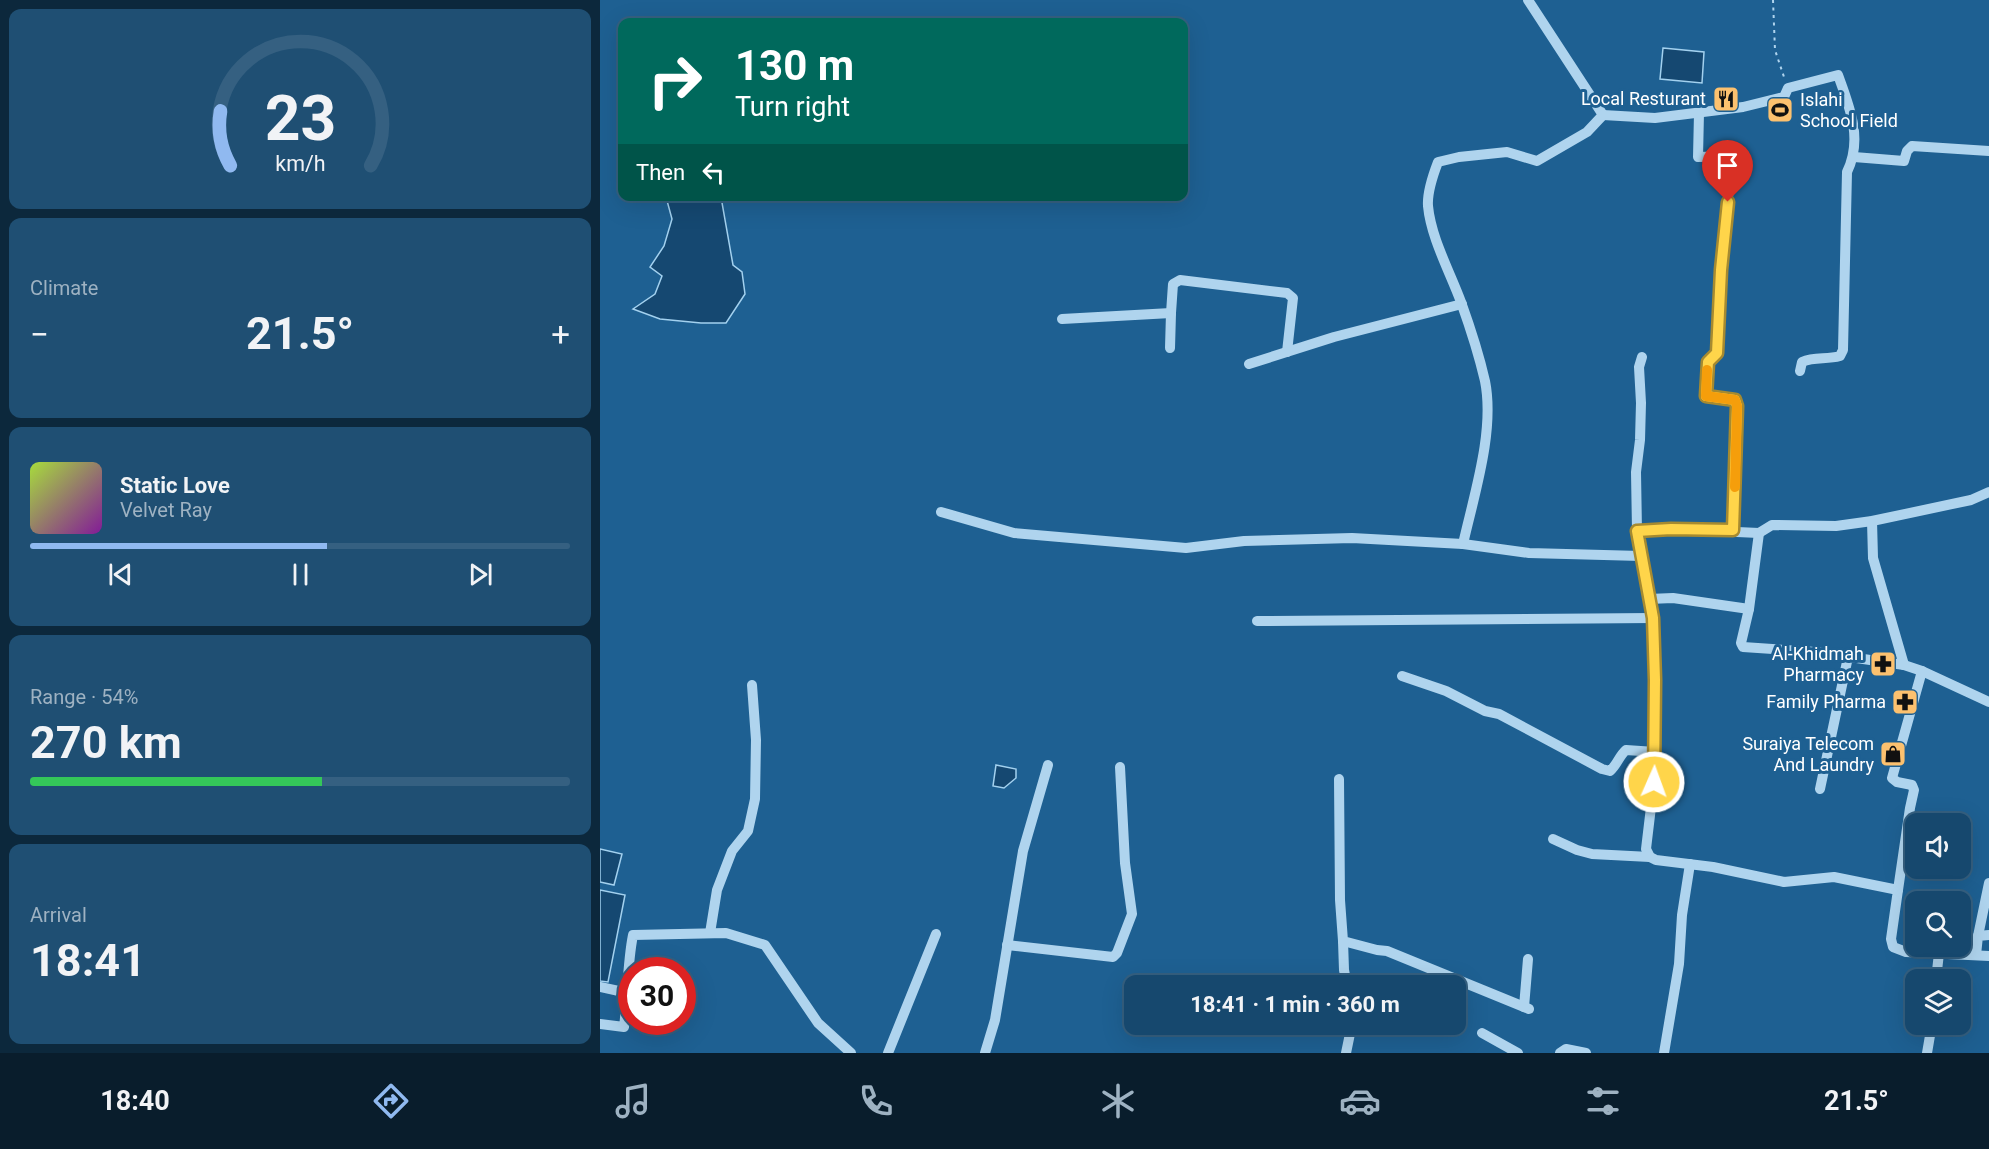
<!DOCTYPE html>
<meta charset="utf-8">
<style>
:root{--surface:#16486e;--page:#1f4f73;--text:#f1f3f6;--muted:#9eb2c2;--line:#356081;--accent:#90b9f0}
body{margin:0;font-family:Roboto,sans-serif;background:var(--page);color:var(--text);height:100vh;display:flex;flex-direction:column;font-size:22px;white-space:nowrap}
*{box-sizing:border-box;margin:0}
p{font-size:20px;color:var(--muted)}
.icon{flex:none;width:33px;height:33px;fill:none;stroke:currentColor;stroke-width:2;stroke-linecap:round;stroke-linejoin:round}
.map{position:relative;flex:1;overflow:hidden}
.sheet{display:flex;flex-direction:column;gap:9px;padding:9px;background:#0c283c;width:600px}
.sheet>*{flex:none}
.top-card{position:absolute;left:18px;top:18px;width:570px;height:183px;border-radius:12px;box-shadow:0 6px 24px #0002,0 0 0 2px var(--line);background:#00695c;color:#fff;overflow:hidden}
.tools{position:absolute;left:1305px;top:813px;display:grid;gap:12px}
.tools a{display:grid;place-items:center;width:66px;height:66px;border-radius:12px;background:var(--surface);box-shadow:0 6px 24px #0002,0 0 0 2px var(--line);font-size:30px}
.speed{position:absolute;left:18px;top:957px;display:flex;gap:12px;font-size:30px;font-weight:700;text-align:center}
.speed>*{display:grid;place-content:center;width:78px;height:78px;border-radius:50%;background:var(--surface);box-shadow:0 6px 24px #0002,0 0 0 2px var(--line);line-height:1}
.speed .limit{border:9px solid #d22;background:#fff;color:#111}
.pin{position:absolute;display:grid;place-items:center;width:51px;height:51px;color:#fff;margin:-62px -26px;border-radius:50% 50% 50% 0;rotate:-45deg;box-shadow:0 0 6px #0007}
.pin .icon{rotate:45deg}
.me{position:absolute;width:66px;margin:-33px;rotate:2deg;stroke-linejoin:round;filter:drop-shadow(0 0 4px #0008)}
.turn{display:flex;align-items:center;gap:21px;height:126px;padding:0 18px;font-size:27px}
.turn .icon{width:78px;height:78px;stroke-width:2.5}
.turn b{display:block;font-size:42px;line-height:51px}
.then{display:flex;align-items:center;height:57px;padding:0 18px;background:#0003;gap:12px;font-size:22px}
.big{font-size:45px;font-weight:700;line-height:1.1}
.sheet .widget{flex:1;display:flex;flex-direction:column;justify-content:center;gap:9px;min-width:0;padding:0 21px;border-radius:12px;background:var(--page)}
.sheet .dial{align-items:center;gap:0}
.dial svg{height:156px;overflow:visible;fill:none;stroke:var(--line);stroke-width:7;stroke-linecap:round;text-anchor:middle}
.dial text{fill:var(--text);stroke:none}
.song{display:flex;align-items:center;gap:18px}
.cover{width:72px;height:72px;border-radius:9px;background:linear-gradient(135deg,hsl(80 70% 55%),hsl(290 70% 35%))}
.played{height:6px;border-radius:3px;background:linear-gradient(90deg,var(--accent) 55%,var(--line) 55%)}
.keys{display:flex;justify-content:space-around;direction:ltr}
.heat{display:flex;justify-content:space-between;align-items:center;font-size:33px;direction:ltr}
.charge{height:9px;border-radius:4px;background:linear-gradient(90deg,#34c759 54%,var(--line) 0)}
.trip{position:absolute;left:524px;top:975px;width:342px;height:60px;border-radius:12px;background:var(--surface);box-shadow:0 6px 24px #0002,0 0 0 2px var(--line);font-weight:700;line-height:60px;text-align:center}
.tabs{display:flex;height:96px;justify-content:space-around;align-items:center;background:#091d2c;color:var(--muted)}
.tabs .icon{width:42px;height:42px}
.tabs .selected{color:var(--accent)}
.tabs b{font-size:27px;color:var(--text)}
main{display:flex;flex:1;min-height:0}
.map>svg:first-child{display:block}
</style>
<main>
<section class="sheet">
<div class="widget dial"><svg viewBox="0 0 100 80">
<path d="M14 69A42 42 0 1 1 86 69"/>
<path d="M14 69A42 42 0 0 1 9 41" stroke="#90b9f0"/>
<text x="50" y="56" font-size="32" font-weight="700">23</text>
<text x="50" y="72" font-size="11">km/h</text>
</svg></div>
<div class="widget"><p>Climate</p>
<div class="heat"><a>−</a><b class="big">21.5°</b><a>+</a></div>
</div>
<div class="widget">
<div class="song"><i class="cover"></i><div><b>Static Love</b><p>Velvet Ray</p></div></div>
<div class="played"></div>
<div class="keys"><svg class="icon" aria-label="previous" viewBox="0 0 24 24"><path d="M18 5L8 12l10 7zM5 5v14"/></svg><svg class="icon" aria-label="pause" viewBox="0 0 24 24"><path d="M8 5v14M16 5v14"/></svg><svg class="icon" aria-label="next" viewBox="0 0 24 24"><path d="M6 5l10 7-10 7zM19 5v14"/></svg></div>
</div>
<div class="widget"><p>Range · 54%</p><b class="big">270 km</b><div class="charge"></div></div>
<div class="widget"><p>Arrival</p><b class="big">18:41</b></div>
</section>
<div class="map">
<svg width="1389" height="1053" viewBox="0 0 1389 1053">
<rect width="100%" height="100%" fill="#1e6092"/>
<g fill="#154871" stroke="#a3d1ef" stroke-width="1.5">
<polygon points="1063,48 1104,52 1102,83 1060,79"/>
<polygon points="66,197 121,197 133,265 142,272 145,294 126,323 101,323 60,319 33,309 55,294 62,276 50,267 64,246 72,219"/>
<polygon points="396,765 416,769 416,778 404,788 393,786"/>
<polygon points="0,849 22,854 14,885 0,882"/>
<polygon points="0,890 25,895 8,982 0,981"/>
</g>
<g fill="none" stroke-linecap="round" stroke-linejoin="round">
<polyline stroke="#afd4ee" stroke-width="2" stroke-dasharray="3 4.5" stroke-linecap="butt" points="1173,0 1175,50 1184,77"/>
<g stroke="#afd4ee" stroke-width="10">
<path d="M928,0L1003,115L987,132L937,161L907,152L859,157L838,162C833,175 827,192 828,206C831,238 850,272 861,302C870,327 879,355 885,381C895,431 874,495 863,544L929,553L1041,556L1053,618L1055,680L1054,782L1046,849L1050,857L1056,860L1113,867L1184,882L1234,877L1298,890L1291,939L1293,947L1306,952L1389,956"/>
<polyline points="1099,113 1098,157 1132,156 1121,270 1117,353 1108,362 1106,396 1135,400 1137,406 1133,530"/>
<path d="M1003,115L1055,118L1143,107L1184,97L1188,88L1238,75C1250,108 1263,139 1247,172L1243,350L1240,356C1226,360 1215,356 1202,362L1200,371"/>
<polyline points="1254,157 1304,161 1307,151 1312,146 1389,151"/>
<polyline points="462,319 571,313 573,284 580,280 687,293 693,298 687,352"/>
<polyline points="570,348 571,313"/>
<polyline points="649,364 734,337 862,304"/>
<polyline points="341,512 414,533 586,548 644,541 752,538 863,544"/>
<polyline points="1272,521 1273,558 1304,665"/>
<polyline points="1037,531 1036,472 1040,440 1041,403 1039,367 1042,357"/>
<polyline points="1041,556 1037,531 1071,529 1159,533 1172,525 1236,526 1272,521 1371,500 1389,492"/>
<polyline points="1049,599 1073,598 1149,609 1141,643 1143,647 1216,652 1304,665 1322,671 1389,702"/>
<polyline points="1149,609 1159,533"/>
<polyline points="657,621 1053,618"/>
<path d="M802,676L846,691L885,711L899,714L1002,769L1010,771C1017,765 1019,756 1026,750L1055,752"/>
<polyline points="739,779 740,900 743,941 777,950 787,951 929,1009"/>
<polyline points="1220,789 1248,657"/>
<polyline points="953,839 977,850 992,854 1050,857"/>
<polyline points="1298,890 1310,808 1314,790 1312,785 1297,782 1292,778 1322,671"/>
<polyline points="110,933 117,890 132,851 148,831 155,799 156,740 152,685"/>
<polyline points="1378,936 1389,883"/>
<polyline points="743,941 744,970 747,986"/>
<polyline points="407,945 513,957 517,953 532,914 525,863 520,767"/>
<polyline points="1376,955 1378,936 1389,935"/>
<polyline points="1336,980 1339,953"/>
<polyline points="0,987 28,993"/>
<polyline points="924,1007 928,959"/>
<path d="M0,1024L24,1027C28,996 27,965 33,935L126,933L165,945L218,1023L251,1053"/>
<polyline points="882,1033 918,1053"/>
<polyline points="288,1053 336,934"/>
<polyline points="385,1053 395,1020 423,851 448,765"/>
<polyline points="746,1053 752,1024"/>
<polyline points="960,1053 966,1049 986,1053"/>
<polyline points="1064,1053 1079,964 1082,915 1090,864"/>
<polyline points="1327,1053 1332,1024"/>
</g>
</g>
<g fill="none" stroke-linecap="round" stroke-linejoin="round">
<defs>
<polyline id="route" points="1054,782 1055,680 1053,618 1037,531 1071,529 1133,530 1137,406 1135,400 1106,396 1108,362 1117,353 1121,270 1128,202"/>
</defs>
<use href="#route" stroke="#a68a30" stroke-width="15"/>
<use href="#route" stroke="#ffd54a" stroke-width="10"/>
<polyline stroke="#f59e0b" stroke-width="10" points="1107,370 1106,396 1135,400 1137,406 1135,487"/>
</g>
<defs>
<symbol id="restaurant-square" viewBox="-11 -11 22 22"><rect x="-9" y="-9" width="18" height="18" rx="4" fill="#fcc16f" stroke="#1e6092"/><path d="M-5-6h1v4h1v-4h1v4h1v-4h1v5L-1.5 .5V6h-2V.5L-5-1ZM5-6V6H3V1.5H1.5Q1.5-4 5-6Z" fill="#111"/></symbol>
<symbol id="stadium-square" viewBox="-11 -11 22 22"><rect x="-9" y="-9" width="18" height="18" rx="4" fill="#fcc16f" stroke="#1e6092"/><path d="M0-5a6.5 5 0 1 0 0 10a6.5 5 0 1 0 0-10ZM-3.5-1.8h7v3.6h-7Z" fill="#111"/></symbol>
<symbol id="pharmacy-square" viewBox="-11 -11 22 22"><rect x="-9" y="-9" width="18" height="18" rx="4" fill="#fcc16f" stroke="#1e6092"/><path d="M-2-6h4v4h4v4h-4v4h-4v-4h-4v-4h4Z" fill="#111"/></symbol>
<symbol id="shop-square" viewBox="-11 -11 22 22"><rect x="-9" y="-9" width="18" height="18" rx="4" fill="#fcc16f" stroke="#1e6092"/><path d="M-5-2.5h2.3a2.7 3.5 0 0 1 5.4 0H5L5.5 6h-11ZM-1.5-2.5h3a1.5 2.3 0 0 0-3 0Z" fill="#111"/></symbol>
</defs>
<g fill-rule="evenodd">
<use href="#restaurant-square" x="1111" y="84" width="30" height="30"/>
<use href="#stadium-square" x="1165" y="95" width="30" height="30"/>
<use href="#pharmacy-square" x="1268" y="649" width="30" height="30"/>
<use href="#pharmacy-square" x="1290" y="687" width="30" height="30"/>
<use href="#shop-square" x="1278" y="739" width="30" height="30"/>
</g>
<g text-anchor="middle" stroke-width="6" stroke-linejoin="round" paint-order="stroke">
<g font-size="18" fill="#fff" stroke="#1e6092" text-anchor="end">
<text x="1106" y="105">Local Resturant</text>
<text x="1200" y="106" text-anchor="start">Islahi<tspan x="1200" dy="21">School Field</tspan></text>
<text x="1264" y="660">Al-Khidmah<tspan x="1264" dy="21">Pharmacy</tspan></text>
<text x="1286" y="708">Family Pharma</text>
<text x="1274" y="750">Suraiya Telecom<tspan x="1274" dy="21">And Laundry</tspan></text>
</g>
</g>
</svg>
<div class="tools">
<a><svg class="icon" aria-label="sound" viewBox="0 0 24 24"><path d="M4 9h4l5-4v14l-5-4H4zM17 9q2 3 0 6"/></svg></a>
<a><svg class="icon" aria-label="search" viewBox="0 0 24 24"><circle cx="10" cy="10" r="6"/><path d="M15 15l6 6"/></svg></a>
<a><svg class="icon" aria-label="layers" viewBox="0 0 24 24"><path d="M12 4l9 5-9 5-9-5zM3 14l9 5 9-5"/></svg></a>
</div>
<div class="speed"><div class="limit">30</div></div>
<div class="pin" style="left:1128px;top:202px;background:#d93025"><svg class="icon" aria-label="arrive" viewBox="0 0 24 24"><path d="M6 21V4h12l-3 4 3 4H6"/></svg></div>
<svg class="me" style="left:1054px;top:782px" viewBox="-20 -20 40 40"><circle r="17" fill="#ffd54a" stroke="#fff" stroke-width="3"/><path d="M0-11L8 9 0 5-8 9z" fill="#fff"/></svg>
<div class="trip">18:41 · 1 min · 360 m</div>
<div class="top-card">
<div class="turn"><svg class="icon" aria-label="right" viewBox="0 0 24 24"><path d="M7 20v-9h11M14 6l5 5-5 5"/></svg><div><b>130 m</b>Turn right</div></div>
<div class="then">Then<svg class="icon" aria-label="left" viewBox="0 0 24 24"><path d="M17 20v-9H6M10 6l-5 5 5 5"/></svg></div>
</div>
</div>
</main>
<nav class="tabs">
<b>18:40</b>
<svg class="icon selected" aria-label="directions" viewBox="0 0 24 24"><path d="M12 3l9 9-9 9-9-9zM9 14v-3h6M13 9l2 2-2 2"/></svg>
<svg class="icon" aria-label="music" viewBox="0 0 24 24"><path d="M9 18V5l10-2v13"/><circle cx="6" cy="18" r="3"/><circle cx="16" cy="16" r="3"/></svg>
<svg class="icon" aria-label="phone" viewBox="0 0 24 24"><path d="M5 4h4l2 5-3 2q2 4 5 5l2-3 5 2v4C11 20 4 13 5 4z"/></svg>
<svg class="icon" aria-label="climate" viewBox="0 0 24 24"><path d="M12 3v18M4 7l16 10M4 17L20 7"/></svg>
<svg class="icon" aria-label="car" viewBox="0 0 24 24"><path d="M5 17H2v-5l4-1 3-4h7l3 4 3 1v5h-3M9 17h6M6 11h13"/><circle cx="7" cy="17" r="2"/><circle cx="17" cy="17" r="2"/></svg>
<svg class="icon" aria-label="filters" viewBox="0 0 24 24"><path d="M4 7h16M4 17h16"/><circle cx="9" cy="7" r="2"/><circle cx="15" cy="17" r="2"/></svg>
<b>21.5°</b>
</nav>
